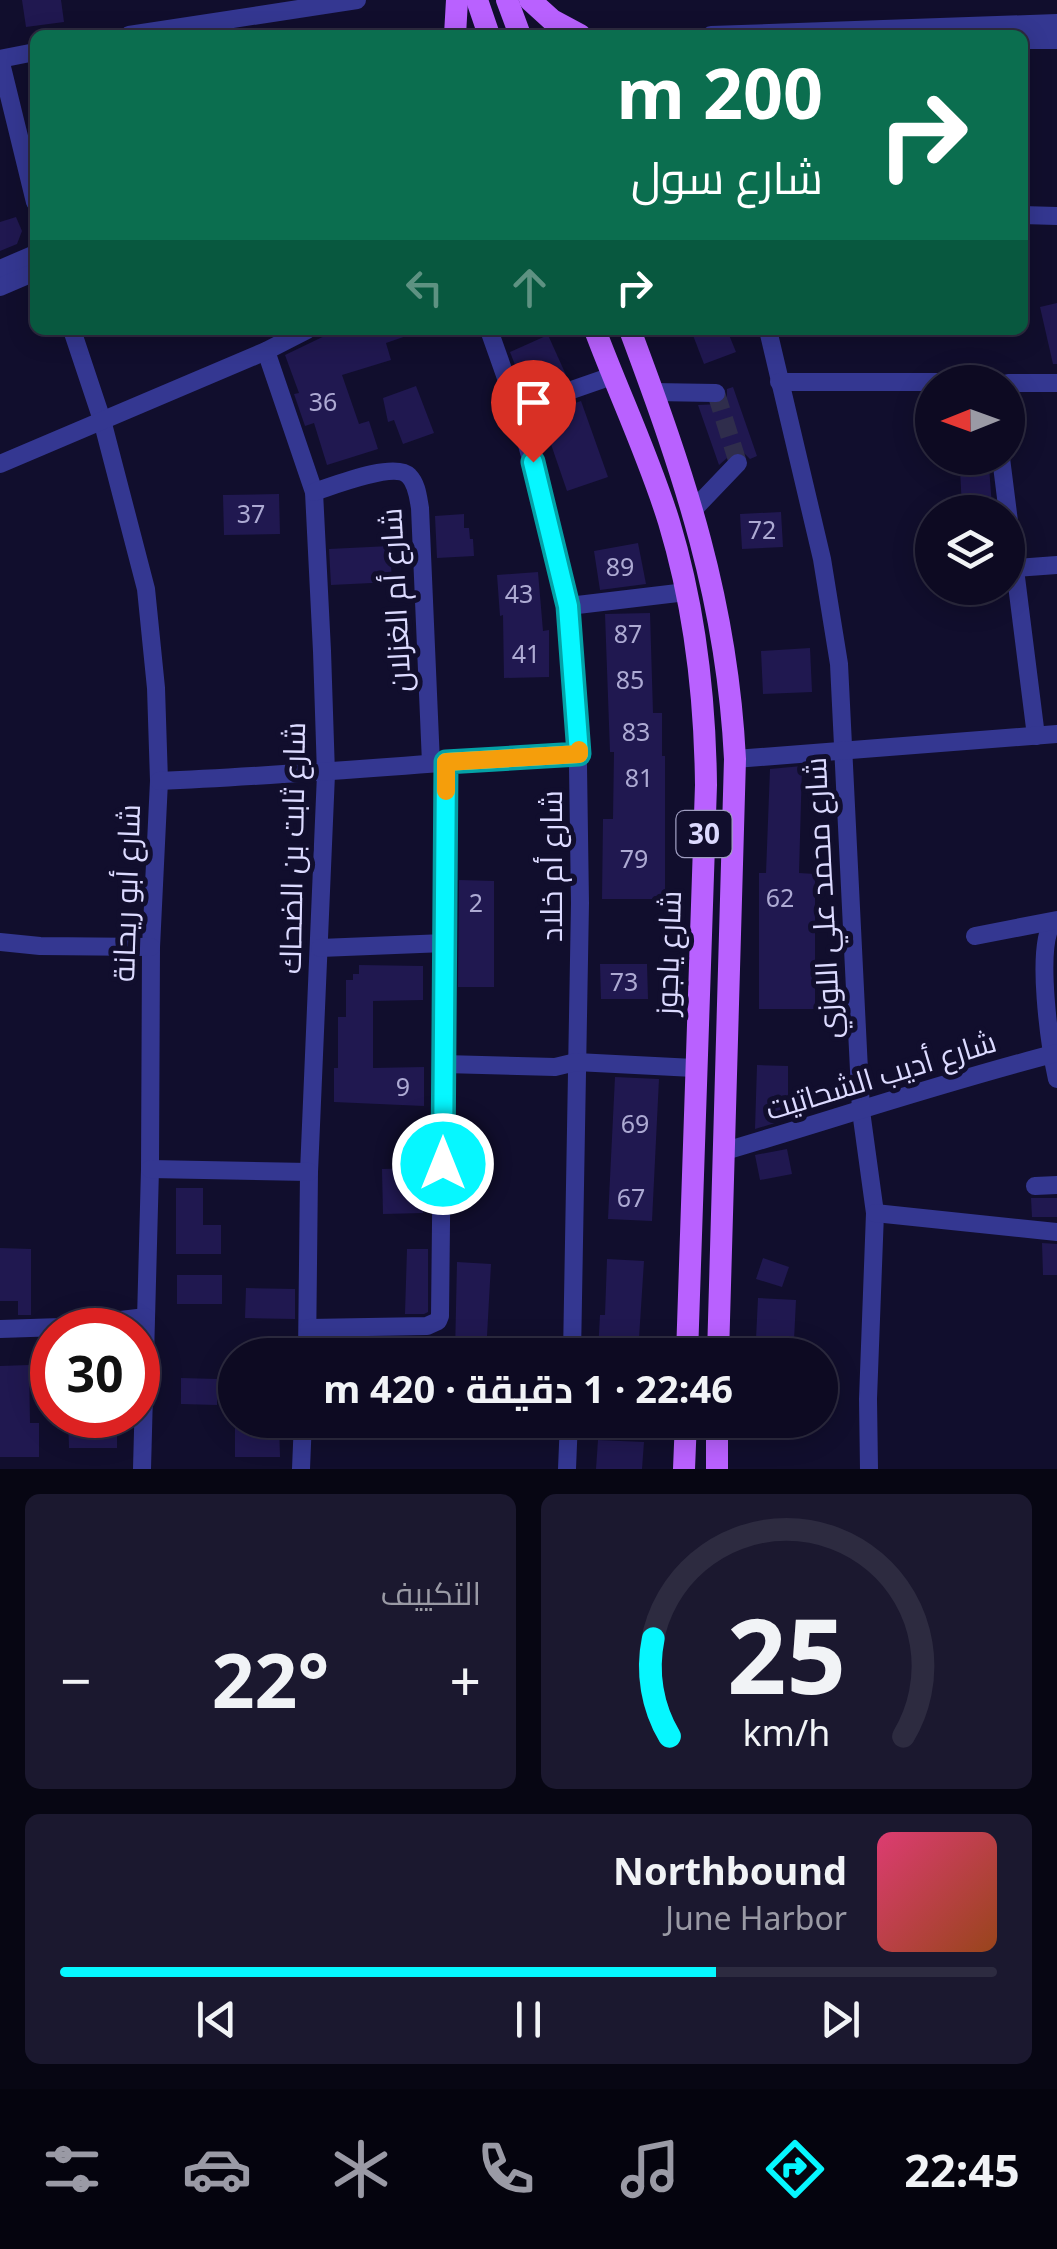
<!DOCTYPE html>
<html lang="ar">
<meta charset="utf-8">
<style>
:root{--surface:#0d0a22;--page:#1b182f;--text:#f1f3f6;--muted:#9a9aa5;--line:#2d2b40;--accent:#06f7ff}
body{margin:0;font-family:"Noto Sans",Cairo,sans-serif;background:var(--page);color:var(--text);direction:rtl;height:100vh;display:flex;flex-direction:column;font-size:38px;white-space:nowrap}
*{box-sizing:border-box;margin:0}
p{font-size:32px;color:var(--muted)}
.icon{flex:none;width:55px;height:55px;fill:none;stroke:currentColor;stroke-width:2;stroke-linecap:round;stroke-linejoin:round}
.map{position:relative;height:1469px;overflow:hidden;direction:ltr}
.drawer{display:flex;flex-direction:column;gap:25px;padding:25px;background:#070613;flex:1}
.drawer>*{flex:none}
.top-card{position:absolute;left:30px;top:30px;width:998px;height:305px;border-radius:15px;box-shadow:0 5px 25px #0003,0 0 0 2px var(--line);direction:rtl;background:#0b6e4f;color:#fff;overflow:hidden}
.needle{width:65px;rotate:269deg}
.buttons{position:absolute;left:915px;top:365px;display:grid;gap:20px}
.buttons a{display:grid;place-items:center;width:110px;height:110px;border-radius:50%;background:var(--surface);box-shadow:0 5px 25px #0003,0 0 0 2px var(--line);font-size:50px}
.speed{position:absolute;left:30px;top:1308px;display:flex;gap:20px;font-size:50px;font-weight:700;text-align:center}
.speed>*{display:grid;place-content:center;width:130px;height:130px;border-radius:50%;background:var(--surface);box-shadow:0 5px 25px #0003,0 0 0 2px var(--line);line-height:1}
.speed .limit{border:15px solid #d22;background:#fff;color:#111}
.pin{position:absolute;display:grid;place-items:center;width:85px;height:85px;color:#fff;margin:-102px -42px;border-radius:50% 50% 50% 0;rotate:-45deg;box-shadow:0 0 10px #0007}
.pin .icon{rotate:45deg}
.me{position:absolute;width:110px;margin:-55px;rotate:0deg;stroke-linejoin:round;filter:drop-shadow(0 0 8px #0008)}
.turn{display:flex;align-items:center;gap:35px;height:210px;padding:0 40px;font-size:45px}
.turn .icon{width:130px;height:130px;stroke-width:2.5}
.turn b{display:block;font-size:70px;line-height:85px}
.lanes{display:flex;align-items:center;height:95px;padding:0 40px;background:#0003;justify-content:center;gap:50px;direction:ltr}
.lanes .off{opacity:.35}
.big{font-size:75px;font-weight:700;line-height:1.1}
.drawer .card{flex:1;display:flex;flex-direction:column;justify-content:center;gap:15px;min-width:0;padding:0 35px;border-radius:15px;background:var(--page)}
.drawer .dial{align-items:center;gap:0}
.dial svg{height:260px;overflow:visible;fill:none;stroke:var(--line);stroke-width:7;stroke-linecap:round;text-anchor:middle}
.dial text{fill:var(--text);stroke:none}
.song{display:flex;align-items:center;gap:30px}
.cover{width:120px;height:120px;border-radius:15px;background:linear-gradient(135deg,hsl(340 70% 55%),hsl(20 70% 35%))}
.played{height:10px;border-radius:5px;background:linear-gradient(90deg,var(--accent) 70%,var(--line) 70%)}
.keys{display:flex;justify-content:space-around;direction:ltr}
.heat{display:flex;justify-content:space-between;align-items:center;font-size:55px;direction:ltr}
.drawer .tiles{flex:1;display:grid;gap:25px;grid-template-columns:1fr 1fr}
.card:last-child{grid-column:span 2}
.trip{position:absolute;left:218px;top:1338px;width:620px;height:100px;border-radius:50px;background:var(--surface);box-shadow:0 5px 25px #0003,0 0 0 2px var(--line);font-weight:700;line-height:100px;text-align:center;direction:rtl}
.tabs{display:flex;height:160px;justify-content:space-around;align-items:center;background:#05040e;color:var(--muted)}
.tabs .icon{width:70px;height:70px}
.tabs .current{color:var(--accent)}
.tabs b{font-size:45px;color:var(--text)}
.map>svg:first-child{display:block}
</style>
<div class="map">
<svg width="1057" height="1469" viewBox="0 0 1057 1469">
<rect width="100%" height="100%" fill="#110e2d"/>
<g fill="#201850">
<polygon points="22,0 61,0 64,22 26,27"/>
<polygon points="16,217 22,231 17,244 0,251 0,222"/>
<polygon points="1057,303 1057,364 1053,364 1040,307"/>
<polygon points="337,330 418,332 386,343 391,360 342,375 359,424 369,421 378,449 327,465 314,423 305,426 294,394 299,393 285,355"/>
<polygon points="691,330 727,330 736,352 704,364"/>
<polygon points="548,335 566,375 526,393 510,352"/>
<polygon points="416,386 434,433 403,444 394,420 388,422 383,398"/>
<polygon points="733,387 757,456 750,459 742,451 735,451 719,465 698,405 721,404 727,399 727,389"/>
<polygon points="581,401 608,477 567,491 541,415"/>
<polygon points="989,467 992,506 962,508 960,469"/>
<polygon points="279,494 280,534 224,535 223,495"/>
<polygon points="781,512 783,547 742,549 740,514"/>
<polygon points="464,514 464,528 469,528 470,539 473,539 474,556 437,558 435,516"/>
<polygon points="638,543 646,584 600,590 594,551"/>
<polygon points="390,546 392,582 331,585 329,549"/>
<polygon points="538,572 543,631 549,630 549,677 504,678 503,615 500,616 497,575"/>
<polygon points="650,613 653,713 662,713 662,756 665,756 665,899 602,899 603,819 613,819 614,752 610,752 605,614"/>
<polygon points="810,648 812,692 763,694 761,651"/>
<polygon points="802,766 799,873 815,874 815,1009 759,1009 759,873 766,873 770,769"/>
<polygon points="459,880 494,881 494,987 458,987"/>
<polygon points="600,964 647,964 648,999 601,999"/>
<polygon points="359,965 423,966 423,1000 373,1001 373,1068 424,1067 424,1106 334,1102 334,1068 338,1068 338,1017 346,1017 346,980 353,980 353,974 359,974"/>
<polygon points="757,1065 788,1066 788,1119 755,1129"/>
<polygon points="615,1077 659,1079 652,1221 608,1219"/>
<polygon points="787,1149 792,1174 760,1180 755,1155"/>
<polygon points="422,1168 423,1213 383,1214 382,1169"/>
<polygon points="176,1188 203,1188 203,1225 221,1225 221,1254 176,1254"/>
<polygon points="1031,1198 1057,1198 1057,1217 1032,1217"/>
<polygon points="1042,1243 1057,1244 1057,1275 1043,1275"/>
<polygon points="0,1248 31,1249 31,1315 18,1315 18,1301 0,1301"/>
<polygon points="407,1249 428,1249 428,1312 424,1314 405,1314"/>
<polygon points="763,1258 789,1267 782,1287 756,1279"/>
<polygon points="607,1259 644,1261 638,1354 598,1352 600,1315 605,1315"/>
<polygon points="457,1262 491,1264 486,1354 455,1354"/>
<rect x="177" y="1275" width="45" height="29"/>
<polygon points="246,1288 295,1289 295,1319 245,1318"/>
<polygon points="758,1298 796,1300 794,1340 789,1340 789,1355 760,1355 760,1339 756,1339"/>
<polygon points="29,1365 30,1423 39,1423 39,1457 0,1457 0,1366"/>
<polygon points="181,1378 217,1379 217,1405 181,1404"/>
<polygon points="68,1415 117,1415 117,1448 69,1448"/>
<polygon points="235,1423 279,1423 280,1457 235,1457"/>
<polygon points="598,1440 644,1442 642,1469 596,1469"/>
</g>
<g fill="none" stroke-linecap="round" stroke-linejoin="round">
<polyline stroke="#2f2d4c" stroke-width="18" stroke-dasharray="18 9" stroke-linecap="butt" points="716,393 738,463"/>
<g stroke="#343791" stroke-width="18">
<polyline points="129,35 357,0"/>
<polyline points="711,35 1057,23"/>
<polyline points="1022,40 1057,40"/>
<polyline points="35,52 0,59 35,202"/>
<polyline points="1022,215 1057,216"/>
<polyline points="0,269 35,254"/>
<polyline points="0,287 35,272"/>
<polyline points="72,330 102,420 146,589 156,688 159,781 151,947 150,1169 142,1469"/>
<polyline points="489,330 517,409 562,570 577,698 580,903 572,1355"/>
<polyline points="768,330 822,559 839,664 861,1111 875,1213 868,1399 869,1469"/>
<polyline points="266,351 314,492 322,651 326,774 309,1172 307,1355"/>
<polyline points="779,382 951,382"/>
<polyline points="1008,383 1057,383"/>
<polyline points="653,392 716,393"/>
<polyline points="517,409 612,376"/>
<polyline points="1001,458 1036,736"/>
<polyline points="0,464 266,351 307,330"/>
<path d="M314,492C333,486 395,461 409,476C417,484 418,497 420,508L431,763"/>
<polyline points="694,509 738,463"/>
<polyline points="1015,568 1057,565"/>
<polyline points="569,606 686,592"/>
<polyline points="735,759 1057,734"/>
<path d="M159,781C300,775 439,762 579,754"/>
<path d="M1053,922C1035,947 1050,1047 1057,1079"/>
<polyline points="975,936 1057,920"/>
<polyline points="0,942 40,946 151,947"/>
<polyline points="320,948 445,943"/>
<polyline points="444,1064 555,1067 576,1062 694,1068"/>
<path d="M722,1152C834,1119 944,1082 1057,1053"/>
<polyline points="150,1169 309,1172"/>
<polyline points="1035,1186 1057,1185"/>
<polyline points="875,1213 1057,1232"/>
<polyline points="309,1328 427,1326 438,1321 440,1316 446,762"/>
<polyline points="0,1329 61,1327 146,1317"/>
<polyline points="301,1469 303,1420"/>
<polyline points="567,1469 569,1420"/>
</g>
<g stroke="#b961ff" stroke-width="22">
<polyline points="477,0 489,35"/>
<polyline points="507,0 520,35"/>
<polyline points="530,0 552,20 580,35"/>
<polyline points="455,35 457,0"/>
<path d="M595,330C619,394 649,457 669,522C695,608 705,696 706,785L687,1355"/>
<path d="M630,330C685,477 727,600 735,759L718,1355"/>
<polyline points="684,1469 686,1420"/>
<polyline points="717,1469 717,1420"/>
</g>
</g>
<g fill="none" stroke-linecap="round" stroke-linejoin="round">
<defs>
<polyline id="route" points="443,1164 446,762 579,754 568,606 533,462"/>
</defs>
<use href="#route" stroke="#04a1a6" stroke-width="25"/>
<use href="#route" stroke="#06f7ff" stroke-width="18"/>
<polyline stroke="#f59e0b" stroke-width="18" points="446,791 446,762 579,754 579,750"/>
</g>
<g text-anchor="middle" stroke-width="10" stroke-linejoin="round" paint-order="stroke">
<g font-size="25" fill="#adaad3">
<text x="323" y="411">36</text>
<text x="251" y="523">37</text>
<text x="762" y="539">72</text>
<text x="620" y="576">89</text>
<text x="519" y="603">43</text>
<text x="628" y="643">87</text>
<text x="526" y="663">41</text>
<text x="630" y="689">85</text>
<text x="636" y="741">83</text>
<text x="639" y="787">81</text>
<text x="634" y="868">79</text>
<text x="780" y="907">62</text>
<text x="476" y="912">2</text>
<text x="624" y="991">73</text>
<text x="403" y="1096">9</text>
<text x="635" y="1133">69</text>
<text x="631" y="1207">67</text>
</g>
<rect fill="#110e2d" stroke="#9f9dc0" stroke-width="2.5" x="676.5" y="811" width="55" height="46" rx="8"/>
<g font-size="28" font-weight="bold" fill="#dcdaff">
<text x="704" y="844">30</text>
</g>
<g font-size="30" fill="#dcdaff" stroke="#110e2d">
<text transform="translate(396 600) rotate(-93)" y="10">شارع أم الغزلان</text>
<text transform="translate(293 848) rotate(-89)" y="10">شارع ثابت بن الضحاك</text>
<text transform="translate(552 866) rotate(-90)" y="10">شارع أم خلاد</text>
<text transform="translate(127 893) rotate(-88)" y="10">شارع أبو ريحانة</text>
<text transform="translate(823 898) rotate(-93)" y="10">شارع محمد علي اللوزي</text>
<text transform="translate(669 953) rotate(-88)" y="10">شارع ياجوز</text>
<text transform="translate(881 1076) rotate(-17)" y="10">شارع أديب الشحاتيت</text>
</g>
</g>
</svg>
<div class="buttons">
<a><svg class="needle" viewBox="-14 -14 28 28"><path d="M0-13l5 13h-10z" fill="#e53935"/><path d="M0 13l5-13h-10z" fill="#9a9aa5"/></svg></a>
<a><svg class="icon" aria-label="layers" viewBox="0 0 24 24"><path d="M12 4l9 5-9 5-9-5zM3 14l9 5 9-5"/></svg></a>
</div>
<div class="speed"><div class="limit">30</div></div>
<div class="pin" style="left:533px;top:462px;background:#d93025"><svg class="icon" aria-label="arrive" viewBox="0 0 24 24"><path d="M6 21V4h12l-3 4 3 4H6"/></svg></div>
<svg class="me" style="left:443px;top:1164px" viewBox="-20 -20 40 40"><circle r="17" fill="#06f7ff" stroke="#fff" stroke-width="3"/><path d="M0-11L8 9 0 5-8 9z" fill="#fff"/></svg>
<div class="trip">22:46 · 1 دقيقة · 420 m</div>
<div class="top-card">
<div class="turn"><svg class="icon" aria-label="right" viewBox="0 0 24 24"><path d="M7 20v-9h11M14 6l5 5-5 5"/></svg><div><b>200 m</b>شارع سول</div></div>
<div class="lanes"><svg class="icon off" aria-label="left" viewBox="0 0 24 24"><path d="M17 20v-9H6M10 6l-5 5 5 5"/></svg><svg class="icon off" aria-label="ahead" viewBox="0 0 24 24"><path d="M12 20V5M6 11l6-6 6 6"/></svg><svg class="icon" aria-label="right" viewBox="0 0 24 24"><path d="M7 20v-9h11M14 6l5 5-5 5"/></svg></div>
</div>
</div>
<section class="drawer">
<div class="tiles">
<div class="card dial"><svg viewBox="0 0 100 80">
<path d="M14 69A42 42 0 1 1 86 69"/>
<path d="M14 69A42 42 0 0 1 9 39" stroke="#06f7ff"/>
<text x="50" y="56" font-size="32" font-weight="700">25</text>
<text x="50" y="72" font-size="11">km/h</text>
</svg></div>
<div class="card"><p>التكييف</p>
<div class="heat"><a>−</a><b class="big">22°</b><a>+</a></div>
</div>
<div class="card">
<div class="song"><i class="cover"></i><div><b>Northbound</b><p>June Harbor</p></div></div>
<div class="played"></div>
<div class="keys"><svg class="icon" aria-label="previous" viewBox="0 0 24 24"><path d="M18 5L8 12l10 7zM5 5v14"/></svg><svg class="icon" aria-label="pause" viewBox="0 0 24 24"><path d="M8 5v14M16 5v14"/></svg><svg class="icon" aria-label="next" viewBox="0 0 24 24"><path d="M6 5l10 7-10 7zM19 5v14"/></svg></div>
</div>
</div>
</section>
<nav class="tabs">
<b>22:45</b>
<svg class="icon current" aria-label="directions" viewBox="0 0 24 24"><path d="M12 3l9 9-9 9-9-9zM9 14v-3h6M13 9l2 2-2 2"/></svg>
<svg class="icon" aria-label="music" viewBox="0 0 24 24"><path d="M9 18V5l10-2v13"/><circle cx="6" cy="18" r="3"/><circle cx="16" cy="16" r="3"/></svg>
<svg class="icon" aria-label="phone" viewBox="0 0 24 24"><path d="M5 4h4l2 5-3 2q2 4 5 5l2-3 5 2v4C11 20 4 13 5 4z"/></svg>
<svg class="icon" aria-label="climate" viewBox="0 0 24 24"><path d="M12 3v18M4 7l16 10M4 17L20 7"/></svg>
<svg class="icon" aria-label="car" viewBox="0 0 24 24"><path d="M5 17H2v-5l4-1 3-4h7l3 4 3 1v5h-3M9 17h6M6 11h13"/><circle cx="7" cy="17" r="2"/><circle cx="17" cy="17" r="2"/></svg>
<svg class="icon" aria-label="filters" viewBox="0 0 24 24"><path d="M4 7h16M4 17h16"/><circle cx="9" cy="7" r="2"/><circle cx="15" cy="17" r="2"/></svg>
</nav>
